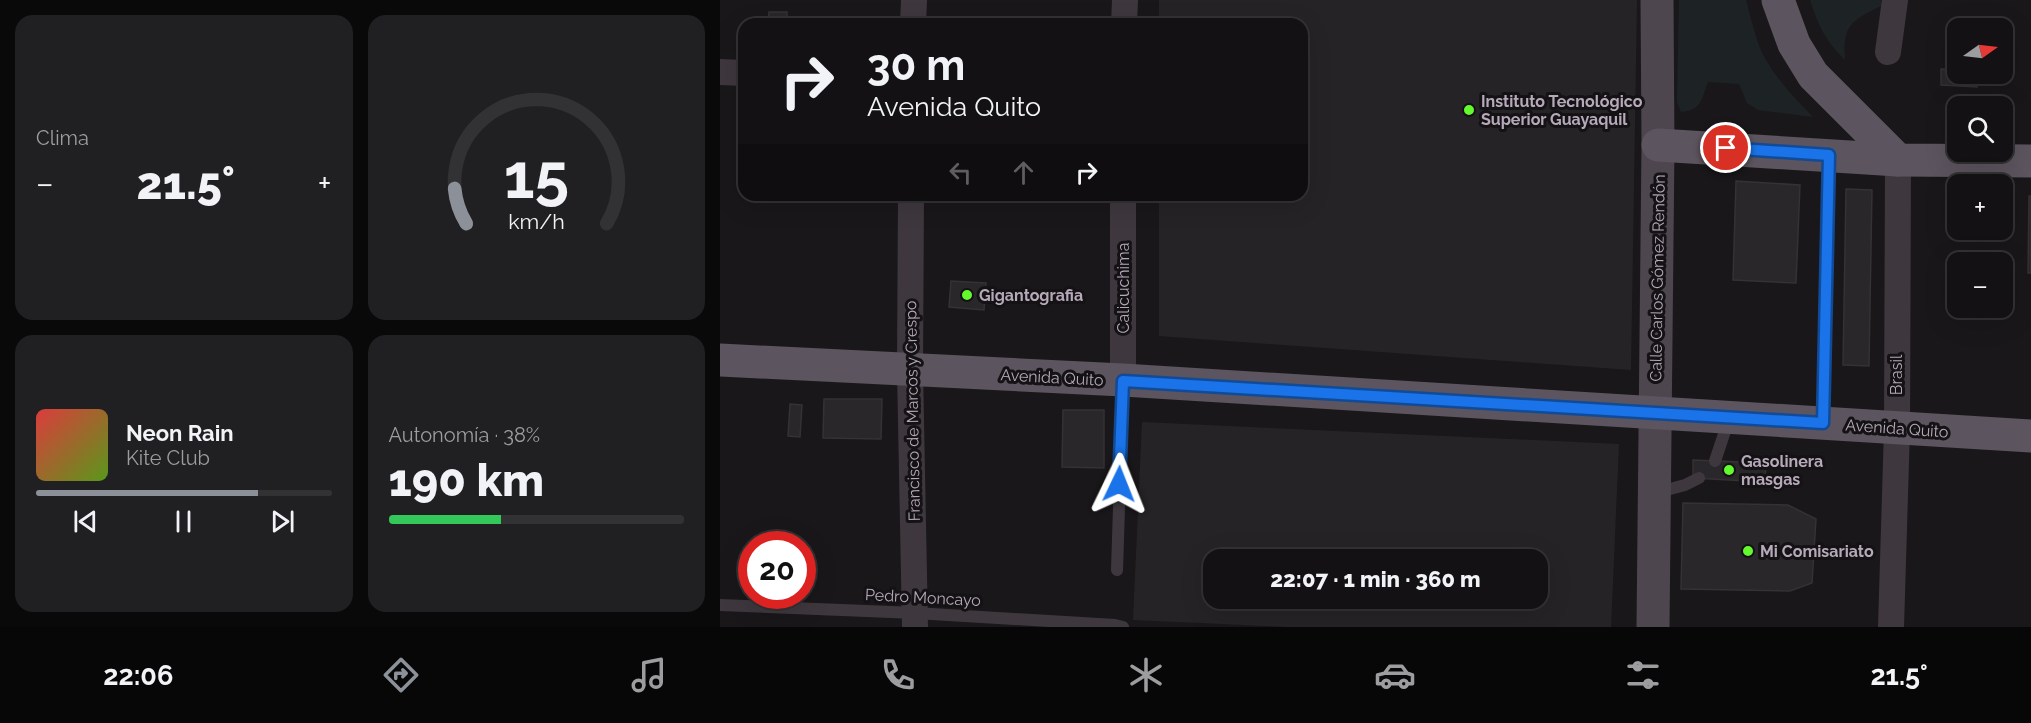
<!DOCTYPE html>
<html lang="es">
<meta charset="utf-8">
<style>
:root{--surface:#131113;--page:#201f21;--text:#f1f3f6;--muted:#9d9da0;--line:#323133;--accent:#8c9099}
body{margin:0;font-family:Raleway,sans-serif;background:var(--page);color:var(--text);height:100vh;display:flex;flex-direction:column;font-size:22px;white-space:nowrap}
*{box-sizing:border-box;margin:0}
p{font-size:20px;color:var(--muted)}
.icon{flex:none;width:33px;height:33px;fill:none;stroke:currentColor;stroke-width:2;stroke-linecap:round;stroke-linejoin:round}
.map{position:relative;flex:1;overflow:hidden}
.details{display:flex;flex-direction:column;gap:15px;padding:15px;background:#0a090a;width:720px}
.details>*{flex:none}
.hud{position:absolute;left:18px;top:18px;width:570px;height:183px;border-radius:18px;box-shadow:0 6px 24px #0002,0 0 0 2px var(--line);background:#131113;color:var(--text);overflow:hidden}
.needle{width:39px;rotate:76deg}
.fabs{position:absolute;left:1227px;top:18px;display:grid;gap:12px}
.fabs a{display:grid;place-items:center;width:66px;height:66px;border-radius:12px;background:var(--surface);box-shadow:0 6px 24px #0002,0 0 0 2px var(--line);font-size:30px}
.speed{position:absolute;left:18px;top:531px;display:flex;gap:12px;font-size:30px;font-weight:700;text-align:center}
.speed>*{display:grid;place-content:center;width:78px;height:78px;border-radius:50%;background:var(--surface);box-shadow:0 6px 24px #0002,0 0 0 2px var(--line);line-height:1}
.speed .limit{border:9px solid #d22;background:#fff;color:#111}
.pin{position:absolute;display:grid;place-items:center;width:51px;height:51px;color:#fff;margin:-26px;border:3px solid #fff;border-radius:50%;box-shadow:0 2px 6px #0007}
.me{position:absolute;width:66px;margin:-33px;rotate:2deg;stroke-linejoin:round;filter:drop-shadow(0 0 4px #0008)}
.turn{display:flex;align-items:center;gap:21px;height:126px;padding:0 30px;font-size:27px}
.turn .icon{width:78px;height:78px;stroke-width:2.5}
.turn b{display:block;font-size:42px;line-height:51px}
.lanes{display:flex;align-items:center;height:57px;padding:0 30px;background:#0003;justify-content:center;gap:30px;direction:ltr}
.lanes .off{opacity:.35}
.big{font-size:45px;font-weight:800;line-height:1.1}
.details .widget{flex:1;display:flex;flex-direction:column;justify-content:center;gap:9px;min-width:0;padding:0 21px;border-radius:18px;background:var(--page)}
.details .dial{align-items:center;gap:0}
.dial svg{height:156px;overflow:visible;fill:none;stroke:var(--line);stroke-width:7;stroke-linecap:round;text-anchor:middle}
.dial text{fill:var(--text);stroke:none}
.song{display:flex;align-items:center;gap:18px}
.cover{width:72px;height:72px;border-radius:9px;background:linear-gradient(135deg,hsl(0 70% 55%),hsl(90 70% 35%))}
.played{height:6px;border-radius:3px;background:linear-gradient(90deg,var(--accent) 75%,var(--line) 75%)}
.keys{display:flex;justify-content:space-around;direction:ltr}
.heat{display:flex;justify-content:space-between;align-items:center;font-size:33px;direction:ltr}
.charge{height:9px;border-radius:4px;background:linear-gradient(90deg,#34c759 38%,var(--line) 0)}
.details .tiles{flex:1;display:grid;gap:15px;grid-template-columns:repeat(2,1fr)}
.trip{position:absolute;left:483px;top:549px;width:345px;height:60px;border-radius:18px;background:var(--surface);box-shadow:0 6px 24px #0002,0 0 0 2px var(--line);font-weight:800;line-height:60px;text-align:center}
.dock{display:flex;height:96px;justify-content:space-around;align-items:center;background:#080708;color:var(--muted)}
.dock .icon{width:42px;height:42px}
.dock .current{color:var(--accent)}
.dock b{font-size:27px;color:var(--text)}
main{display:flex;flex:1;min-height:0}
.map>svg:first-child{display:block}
</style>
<main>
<section class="details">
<div class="tiles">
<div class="widget"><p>Clima</p>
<div class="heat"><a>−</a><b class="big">21.5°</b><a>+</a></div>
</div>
<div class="widget dial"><svg viewBox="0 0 100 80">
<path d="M14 69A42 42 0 1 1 86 69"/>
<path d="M14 69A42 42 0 0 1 8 51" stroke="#8c9099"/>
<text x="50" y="56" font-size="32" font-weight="700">15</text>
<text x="50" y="72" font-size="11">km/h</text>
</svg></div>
<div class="widget">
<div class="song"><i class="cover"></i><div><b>Neon Rain</b><p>Kite Club</p></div></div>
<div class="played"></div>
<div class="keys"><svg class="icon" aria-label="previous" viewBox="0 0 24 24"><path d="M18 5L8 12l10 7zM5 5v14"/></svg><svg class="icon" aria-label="pause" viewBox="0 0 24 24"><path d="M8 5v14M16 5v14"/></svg><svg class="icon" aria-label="next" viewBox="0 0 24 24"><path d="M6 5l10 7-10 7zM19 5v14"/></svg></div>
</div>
<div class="widget"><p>Autonomía · 38%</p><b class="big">190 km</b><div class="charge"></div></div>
</div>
</section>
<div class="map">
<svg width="1311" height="627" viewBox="0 0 1311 627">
<rect width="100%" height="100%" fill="#191719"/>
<g fill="#262326" fill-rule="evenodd">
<polygon points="439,0 917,0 911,370 439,336 439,195 582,195 582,24 439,24"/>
<path d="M422,422L899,444L891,627H567L413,620ZM494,560H818V598H494Z"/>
</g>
<g fill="#1d2325">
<path d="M959,0H1026C1030,15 1034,31 1039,46C1050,73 1073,96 1093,117L1038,110L1027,103L1019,84L988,82C981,100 982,110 961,112L957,102Z"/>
<path d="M1090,0H1161V6C1132,20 1122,25 1125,60C1105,40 1099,27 1090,0Z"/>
</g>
<g fill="#2a272a" stroke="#353135" stroke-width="1.5">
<polygon points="49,12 67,12 67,24 48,24"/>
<polygon points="1221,69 1238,70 1238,74 1257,74 1257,87 1221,85"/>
<polygon points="1016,181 1080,185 1076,283 1013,280"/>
<polygon points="1126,189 1152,190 1149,366 1123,365"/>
<polygon points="1309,196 1311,196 1311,273 1308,273"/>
<polygon points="231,281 266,283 264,310 229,307"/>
<polygon points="104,399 162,399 161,439 103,438"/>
<polygon points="70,404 82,405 80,437 68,436"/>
<polygon points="343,410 384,410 384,468 342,467"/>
<polygon points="973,460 1046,463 1045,482 973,478"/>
<polygon points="963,503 1068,505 1096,519 1092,583 1070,591 961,589"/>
</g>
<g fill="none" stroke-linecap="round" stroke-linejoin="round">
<g stroke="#3e383e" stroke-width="12">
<polyline points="1103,422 1109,158"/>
<polyline points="995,461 1009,419"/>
<polyline points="935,493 965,485 979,478"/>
<polyline points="397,570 403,382"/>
<polyline points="0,605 195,613 395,625 403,627"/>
</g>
<g stroke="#3e383e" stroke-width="26">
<polyline points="193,24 194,0"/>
<polyline points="404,24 405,0"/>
<polyline points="1168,52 1175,0"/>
<polyline points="0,72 24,73"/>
<polyline points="191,195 190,369 195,627"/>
<polyline points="403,380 403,195"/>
<polyline points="1171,627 1177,429 1178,160"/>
</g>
<polyline stroke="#4d464f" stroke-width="33" points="933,627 938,145 937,0"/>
<g stroke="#5c545e" stroke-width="33">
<polyline points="1058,0 1074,44 1093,75 1178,160"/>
<polyline points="938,145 1178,160 1311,161"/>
<polyline points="0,360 403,380 1311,436"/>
</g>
</g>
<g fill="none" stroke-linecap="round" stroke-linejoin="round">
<defs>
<polyline id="route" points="399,484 403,381 1103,423 1109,155 1006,148"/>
</defs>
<use href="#route" stroke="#114b97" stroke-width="15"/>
<use href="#route" stroke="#1a73e8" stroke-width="10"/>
</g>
<g fill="#63fb2e" stroke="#141214" stroke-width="2">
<circle cx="749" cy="110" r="6"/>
<circle cx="247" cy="295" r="6"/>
<circle cx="1009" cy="470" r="6"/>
<circle cx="1028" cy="551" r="6"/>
</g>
<g text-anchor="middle" stroke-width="6" stroke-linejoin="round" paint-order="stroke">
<g font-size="16" font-weight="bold" fill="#b6a9ba" stroke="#141214" text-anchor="start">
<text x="761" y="107">Instituto Tecnológico<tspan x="761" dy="18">Superior Guayaquil</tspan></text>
<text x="259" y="301">Gigantografia</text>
<text x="1021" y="467">Gasolinera<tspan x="1021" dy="18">masgas</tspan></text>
<text x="1040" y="557">Mi Comisariato</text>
</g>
<g font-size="16" fill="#b6a9ba" stroke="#141214">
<text transform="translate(937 278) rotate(-89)" y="6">Calle Carlos Gómez Rendón</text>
<text transform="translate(403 288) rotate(-90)" y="6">Calicuchima</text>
<text transform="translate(1176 375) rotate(-90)" y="6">Brasil</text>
<text transform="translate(332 377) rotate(3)" y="6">Avenida Quito</text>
<text transform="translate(192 411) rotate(-91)" y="6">Francisco de Marcos y Crespo</text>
<text transform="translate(1177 428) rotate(4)" y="6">Avenida Quito</text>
<text transform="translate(203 597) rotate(3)" y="6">Pedro Moncayo</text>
</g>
</g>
</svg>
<div class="fabs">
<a><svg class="needle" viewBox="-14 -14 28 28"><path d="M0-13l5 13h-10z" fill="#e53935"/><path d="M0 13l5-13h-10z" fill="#9d9da0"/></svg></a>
<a><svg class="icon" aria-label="search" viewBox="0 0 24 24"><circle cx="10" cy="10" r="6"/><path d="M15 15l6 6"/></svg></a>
<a>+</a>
<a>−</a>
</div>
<div class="speed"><div class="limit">20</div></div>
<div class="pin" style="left:1006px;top:148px;background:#d93025"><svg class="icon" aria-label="arrive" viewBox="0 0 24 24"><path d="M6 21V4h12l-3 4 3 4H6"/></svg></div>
<svg class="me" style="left:399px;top:484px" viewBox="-20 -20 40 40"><path d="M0-17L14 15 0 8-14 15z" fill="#1a73e8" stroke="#fff" stroke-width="4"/></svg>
<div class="trip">22:07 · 1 min · 360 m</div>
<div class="hud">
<div class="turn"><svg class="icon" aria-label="right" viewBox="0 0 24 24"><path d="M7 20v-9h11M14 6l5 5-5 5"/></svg><div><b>30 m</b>Avenida Quito</div></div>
<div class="lanes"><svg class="icon off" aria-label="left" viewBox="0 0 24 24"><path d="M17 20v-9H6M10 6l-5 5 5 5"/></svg><svg class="icon off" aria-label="ahead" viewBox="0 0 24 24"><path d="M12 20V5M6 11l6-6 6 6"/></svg><svg class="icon" aria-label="right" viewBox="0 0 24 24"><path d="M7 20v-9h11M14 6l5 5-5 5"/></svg></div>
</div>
</div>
</main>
<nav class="dock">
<b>22:06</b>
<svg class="icon current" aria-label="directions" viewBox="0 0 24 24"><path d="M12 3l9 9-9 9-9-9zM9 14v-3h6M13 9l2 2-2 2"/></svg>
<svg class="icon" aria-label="music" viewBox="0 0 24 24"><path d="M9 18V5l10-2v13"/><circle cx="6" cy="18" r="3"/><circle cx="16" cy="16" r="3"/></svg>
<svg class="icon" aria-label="phone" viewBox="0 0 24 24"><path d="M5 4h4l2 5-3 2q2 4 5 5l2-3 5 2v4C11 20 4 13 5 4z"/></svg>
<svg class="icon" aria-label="climate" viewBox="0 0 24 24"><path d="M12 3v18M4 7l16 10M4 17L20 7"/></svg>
<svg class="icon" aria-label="car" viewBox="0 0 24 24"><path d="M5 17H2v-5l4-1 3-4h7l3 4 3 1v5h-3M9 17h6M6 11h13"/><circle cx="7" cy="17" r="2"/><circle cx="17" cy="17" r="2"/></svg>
<svg class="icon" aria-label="filters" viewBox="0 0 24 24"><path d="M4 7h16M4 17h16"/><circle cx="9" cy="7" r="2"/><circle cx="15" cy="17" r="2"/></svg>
<b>21.5°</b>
</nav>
